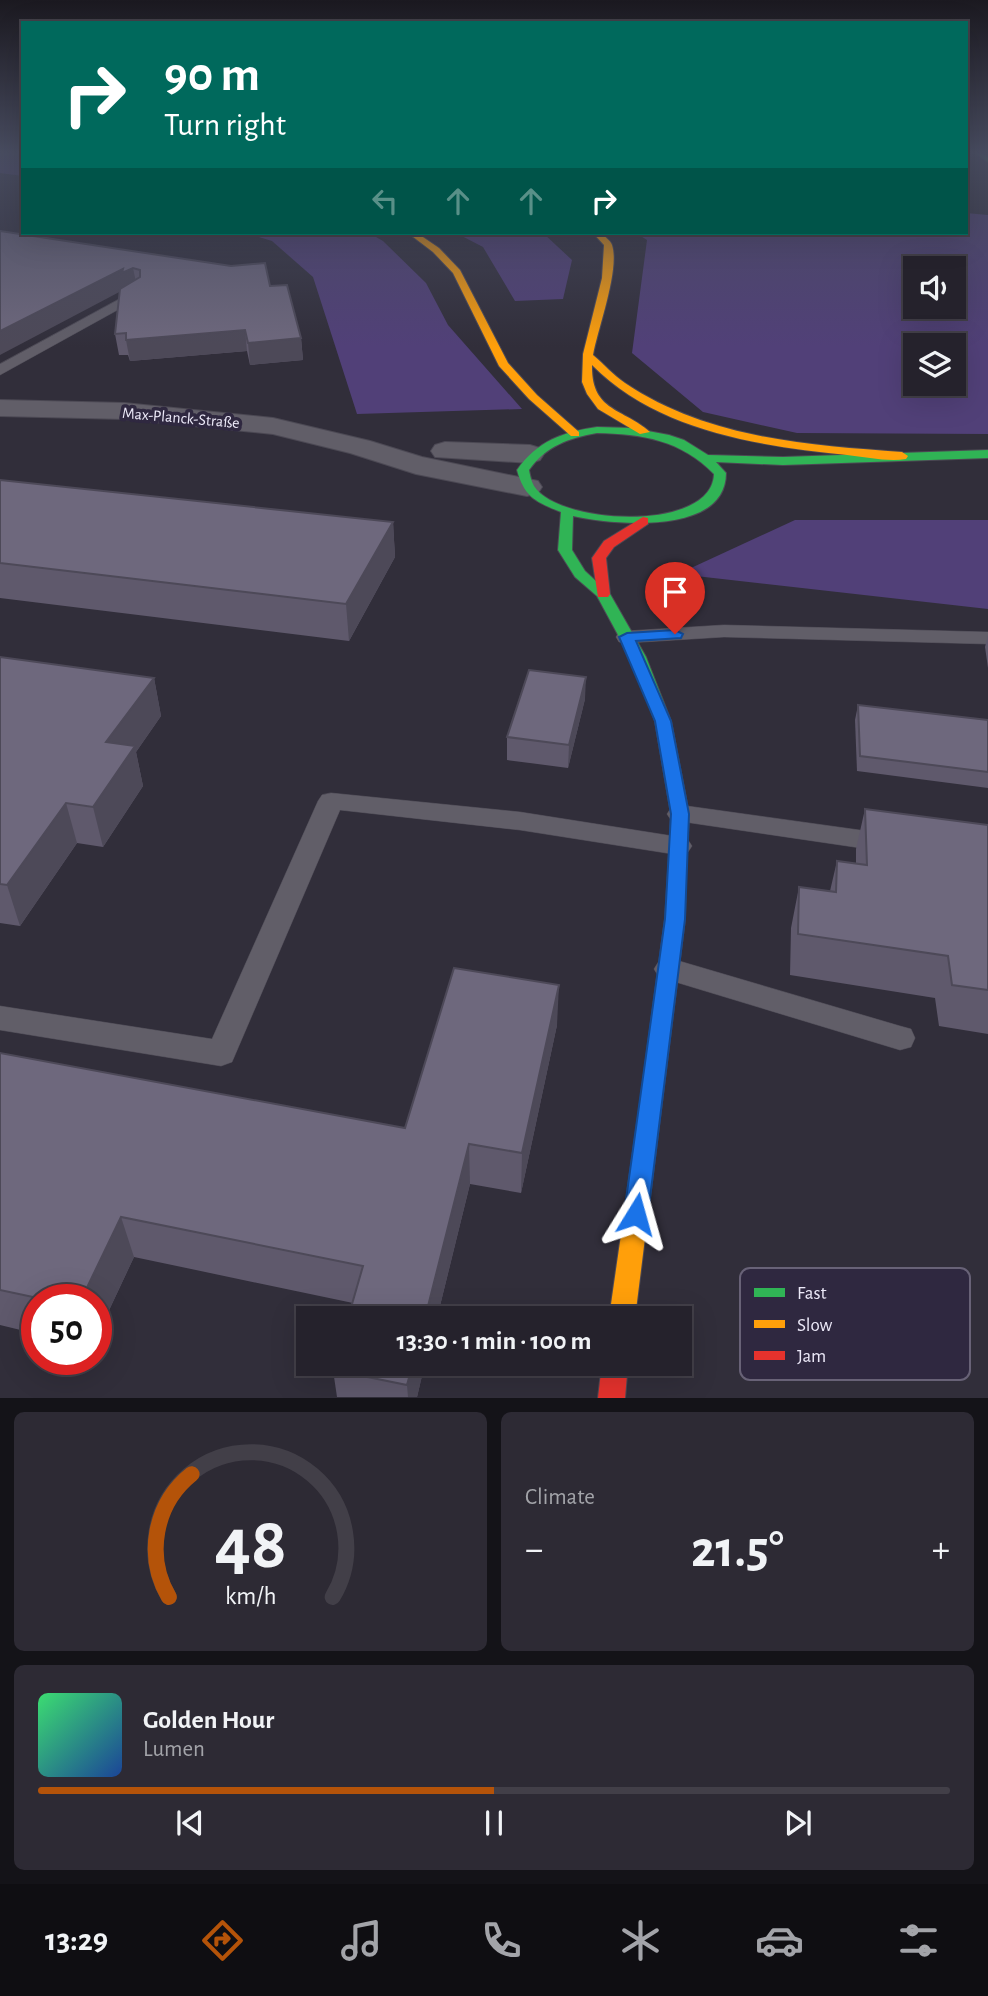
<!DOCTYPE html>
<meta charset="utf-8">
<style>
:root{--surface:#25222c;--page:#2d2a34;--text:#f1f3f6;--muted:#a3a4a9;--line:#423f48;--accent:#b45309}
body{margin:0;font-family:"Alegreya Sans",sans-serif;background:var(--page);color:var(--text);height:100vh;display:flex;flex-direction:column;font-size:26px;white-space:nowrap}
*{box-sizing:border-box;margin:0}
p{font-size:23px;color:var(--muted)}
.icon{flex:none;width:38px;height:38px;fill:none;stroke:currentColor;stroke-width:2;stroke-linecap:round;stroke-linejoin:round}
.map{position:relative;height:1398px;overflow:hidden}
.panel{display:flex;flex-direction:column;gap:14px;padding:14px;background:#141318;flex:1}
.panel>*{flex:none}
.banner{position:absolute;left:21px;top:21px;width:947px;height:214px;border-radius:0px;box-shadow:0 7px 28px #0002,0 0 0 2px var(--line);background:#00695c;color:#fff;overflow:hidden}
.buttons{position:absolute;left:903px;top:256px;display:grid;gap:14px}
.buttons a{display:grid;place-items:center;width:63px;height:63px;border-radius:0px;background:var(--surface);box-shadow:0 7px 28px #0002,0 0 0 2px var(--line);font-size:35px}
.speed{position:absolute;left:21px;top:1284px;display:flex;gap:14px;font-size:35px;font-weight:700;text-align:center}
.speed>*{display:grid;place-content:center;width:91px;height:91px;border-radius:50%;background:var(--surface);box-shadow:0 7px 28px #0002,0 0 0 2px var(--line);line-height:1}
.speed .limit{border:10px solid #d22;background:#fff;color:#111}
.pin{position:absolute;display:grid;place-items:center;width:60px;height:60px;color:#fff;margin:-72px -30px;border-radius:50% 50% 50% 0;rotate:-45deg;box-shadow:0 0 7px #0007}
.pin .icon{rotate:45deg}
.me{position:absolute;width:77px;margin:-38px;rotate:8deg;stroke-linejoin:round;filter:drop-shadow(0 0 5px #0008)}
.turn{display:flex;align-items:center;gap:24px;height:147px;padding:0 28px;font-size:32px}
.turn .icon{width:91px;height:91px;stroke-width:2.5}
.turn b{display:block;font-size:49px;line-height:60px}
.lanes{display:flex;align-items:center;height:66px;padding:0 28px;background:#0003;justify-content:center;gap:35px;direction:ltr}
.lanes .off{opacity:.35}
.big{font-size:52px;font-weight:700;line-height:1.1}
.panel .tile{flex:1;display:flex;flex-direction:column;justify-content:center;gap:10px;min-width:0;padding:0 24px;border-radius:10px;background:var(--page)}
.panel .dial{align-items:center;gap:0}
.dial svg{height:182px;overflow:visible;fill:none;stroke:var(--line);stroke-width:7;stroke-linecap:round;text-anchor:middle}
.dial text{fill:var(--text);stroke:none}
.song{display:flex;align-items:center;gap:21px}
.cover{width:84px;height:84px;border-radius:10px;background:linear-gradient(135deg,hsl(140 70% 55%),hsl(220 70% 35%))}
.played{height:7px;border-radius:4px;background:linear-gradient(90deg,var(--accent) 50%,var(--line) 50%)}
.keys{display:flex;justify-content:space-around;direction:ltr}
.heat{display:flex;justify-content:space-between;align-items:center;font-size:38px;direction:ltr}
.panel .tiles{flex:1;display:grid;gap:14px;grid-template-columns:1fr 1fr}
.tile:last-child{grid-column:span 2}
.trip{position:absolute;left:296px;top:1306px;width:396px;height:70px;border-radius:0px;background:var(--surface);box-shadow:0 7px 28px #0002,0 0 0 2px var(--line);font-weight:700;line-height:70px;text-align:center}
.tabs{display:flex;height:112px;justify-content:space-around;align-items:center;background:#0f0e12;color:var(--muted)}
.tabs .icon{width:49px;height:49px}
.tabs .current{color:var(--accent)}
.tabs b{font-size:32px;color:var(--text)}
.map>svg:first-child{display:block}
</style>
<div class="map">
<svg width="988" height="1398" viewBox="0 0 988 1398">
<rect width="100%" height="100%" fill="#312e3a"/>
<g fill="#514078" fill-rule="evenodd">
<polygon points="0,151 23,151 23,176 0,173"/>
<path d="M966,213L988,215V434L797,433L703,412L632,353L647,240L636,233H966ZM915,268H954V306H915ZM915,345H954V383H915Z"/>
<polygon points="246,233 369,233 383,241 426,283 448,325 522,409 357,414 313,277 272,241"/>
<polygon points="456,233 543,233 572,260 563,299 515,301 483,247"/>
<polygon points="795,520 988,520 988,609 678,574"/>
</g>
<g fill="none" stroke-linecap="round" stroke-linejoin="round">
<defs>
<g id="lane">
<polygon points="136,290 141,291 141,297 0,375 0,364"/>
<polygon points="724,625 988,632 988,644 724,637 627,643 619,642 616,637 619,632 627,631"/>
<polygon points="331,793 520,812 679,837 688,840 692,846 688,852 679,855 520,830 340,810 232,1062 221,1066 0,1030 0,1006 212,1039 318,801 322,795"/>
<polygon points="680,805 888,834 897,837 901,843 897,849 888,852 671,820 667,814 671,808"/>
<polygon points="669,958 900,1026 911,1029 915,1038 911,1047 900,1050 659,977 654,969 659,961"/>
</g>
<g id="street">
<polygon points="0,400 124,403 273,418 370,441 422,457 538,481 542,487 538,493 527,496 416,474 350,453 273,434 124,419 0,416"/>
<polygon points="445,442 530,445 540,448 544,454 540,460 530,463 435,457 431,451 435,445"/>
</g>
<g id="fast">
<polygon points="973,151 980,151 988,157 988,162"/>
<path d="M597,427L632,428L669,435L684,440L708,455L783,457L988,450V458L783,465L716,462L726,473C726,536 613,525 573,516L572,550L585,571L610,594L646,657L671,721L689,814L686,871L684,876H670L668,871L671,814L655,721L630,657L597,596L575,577L558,550L561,512C536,502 524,497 517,470C537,441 563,432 597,427ZM597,433C642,434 681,440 714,474C712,533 558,525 534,486C531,481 530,475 529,470C546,446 569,438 597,433Z"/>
</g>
<g id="slow">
<polygon points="408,233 417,233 439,248 460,270 508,363 537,395 579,432 579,436 571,436 529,399 499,366 453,273 433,252"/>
<path d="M593,233H601C604,236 611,241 612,245C620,269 598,328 593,355C604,364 613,375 625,383C707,438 806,445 902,452L908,456L906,459C888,462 866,457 847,455C759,446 657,431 592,365C591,412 623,408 650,432L640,434L598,409L587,394L582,382L583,354L602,278L604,245Z"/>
<polygon points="650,1100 658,1103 661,1110 635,1318 609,1318 639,1110 642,1103"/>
</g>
<g id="jam">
<polygon points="643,517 648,518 648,524 614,547 606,558 610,594 608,597 598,597 592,558 604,541"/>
<polygon points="677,864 684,866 686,871 685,919 661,1110 658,1117 650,1120 642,1117 639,1110 665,919 668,871 670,866"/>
<polygon points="602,1363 628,1363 625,1398 598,1398"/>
</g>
</defs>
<use href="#lane" stroke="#4c4954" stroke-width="1"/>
<use href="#street" stroke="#4c4954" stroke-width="2"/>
<use href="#fast" stroke="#4c4954" stroke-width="2"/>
<use href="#slow" stroke="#4c4954" stroke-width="2"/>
<use href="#jam" stroke="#4c4954" stroke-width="2"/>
<use href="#lane" fill="#615e68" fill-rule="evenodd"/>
<use href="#street" fill="#615e68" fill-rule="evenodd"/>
<use href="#fast" fill="#30b455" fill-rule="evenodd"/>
<use href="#slow" fill="#ff9f0a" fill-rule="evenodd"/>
<use href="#jam" fill="#e5322d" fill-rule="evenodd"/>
</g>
<g fill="#5f596c">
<polygon points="0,231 270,286 301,338 303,360 250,365 247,351 130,361 128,355 119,355 115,334 120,291"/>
<polygon points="0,480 393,522 395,557 349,641 0,598"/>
<polygon points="988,635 988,668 985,647"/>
<polygon points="0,657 154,678 161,716 136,752 143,786 103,847 77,843 20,926 0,923"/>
<polygon points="585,699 568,768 507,760 507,737"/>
<polygon points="858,705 988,720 988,788 857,771 855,720"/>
<polygon points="865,809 988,825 988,1034 939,1026 935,998 790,975 791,928 799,887 830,891 837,861 856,864 856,849"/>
<polygon points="557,1025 521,1193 470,1184 437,1318 348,1318 353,1303 134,1257 96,1338 96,1300 37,1300 37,1334 0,1325 0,1053 405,1128"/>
<polygon points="425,1363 417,1397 337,1397 333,1370"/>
</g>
<g fill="#4d4958">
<polygon points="133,268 137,287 125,289 0,355 0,331 123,269"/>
<polygon points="245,330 247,351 130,361 126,340"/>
<polygon points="301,338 303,360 250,365 248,343"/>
<polygon points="393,522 395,557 349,641 346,604"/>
<polygon points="586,677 585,699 568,768 569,745"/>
<polygon points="154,678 161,716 136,752 143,786 103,847 93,807 106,742"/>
<polygon points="66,803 77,843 20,926 7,885"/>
<polygon points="559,985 557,1025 521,1193 522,1153"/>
<polygon points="469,1144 470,1184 437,1318 425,1318"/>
<polygon points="121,1217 134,1257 96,1338 96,1300 81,1300"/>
<polygon points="413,1363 425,1363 417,1397 408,1397 407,1385"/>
</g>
<g fill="#6e687d" stroke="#4d4958" stroke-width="2">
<polygon points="0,231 231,266 265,263 270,286 287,285 301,338 248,343 245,330 126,340 126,333 115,334 120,289 140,277 140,270 133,268 122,273 123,269 0,331"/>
<polygon points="0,480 393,522 346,604 0,563"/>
<polygon points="0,657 154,678 106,742 135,746 93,807 66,803 7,885 0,884"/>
<polygon points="529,670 586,677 569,745 507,737"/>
<polygon points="858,705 988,720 988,772 860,756"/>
<polygon points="865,809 988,825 988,990 952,985 948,956 798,934 799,887 836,892 837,861 867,865"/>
<polygon points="454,968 559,985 522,1153 469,1144 425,1318 348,1318 363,1266 121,1217 81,1300 47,1300 0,1290 0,1053 405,1128"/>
<polygon points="335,1363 413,1363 407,1385 333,1370"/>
</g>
<linearGradient id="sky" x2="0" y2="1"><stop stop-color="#1b1920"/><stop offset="0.44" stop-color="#484c60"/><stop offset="1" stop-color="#484c60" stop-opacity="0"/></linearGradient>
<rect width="988" height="347" fill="url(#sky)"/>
<polygon fill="#1a73e8" stroke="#114b97" stroke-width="2" points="675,630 683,634 681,638 636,641 671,721 689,814 685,919 648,1214 645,1222 636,1225 627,1222 624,1214 665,919 671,814 655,721 619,637 627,633"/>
<g text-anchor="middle" stroke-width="7" stroke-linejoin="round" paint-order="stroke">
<g font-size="16" fill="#ece9f8" stroke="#2f2840">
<text transform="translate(181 417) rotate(5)" y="6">Max-Planck-Straße</text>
</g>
</g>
<rect x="740" y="1268" width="230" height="112" rx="10" fill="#2f2840" stroke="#686277" stroke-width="2"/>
<rect x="754" y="1288" width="31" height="9" fill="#30b455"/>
<rect x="754" y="1320" width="31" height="8" fill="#ff9f0a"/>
<rect x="754" y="1351" width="31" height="9" fill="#e5322d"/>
<g font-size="19" fill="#ece9f8">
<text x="797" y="1299">Fast</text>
<text x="797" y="1331">Slow</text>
<text x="797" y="1362">Jam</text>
</g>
</svg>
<div class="buttons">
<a><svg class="icon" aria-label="sound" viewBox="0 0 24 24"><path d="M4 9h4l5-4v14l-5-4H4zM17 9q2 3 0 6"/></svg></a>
<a><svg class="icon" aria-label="layers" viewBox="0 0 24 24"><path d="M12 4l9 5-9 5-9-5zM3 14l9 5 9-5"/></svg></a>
</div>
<div class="speed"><div class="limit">50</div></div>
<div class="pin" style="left:675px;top:634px;background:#d93025"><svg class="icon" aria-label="arrive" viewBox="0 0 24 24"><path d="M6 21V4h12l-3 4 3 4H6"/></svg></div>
<svg class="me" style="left:636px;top:1214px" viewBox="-20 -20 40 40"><path d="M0-17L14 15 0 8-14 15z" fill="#1a73e8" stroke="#fff" stroke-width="4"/></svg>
<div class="trip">13:30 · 1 min · 100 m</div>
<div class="banner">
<div class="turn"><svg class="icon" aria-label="right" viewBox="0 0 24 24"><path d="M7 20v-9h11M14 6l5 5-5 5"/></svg><div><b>90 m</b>Turn right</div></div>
<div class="lanes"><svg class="icon off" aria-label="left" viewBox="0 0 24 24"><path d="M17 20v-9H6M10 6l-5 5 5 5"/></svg><svg class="icon off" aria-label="ahead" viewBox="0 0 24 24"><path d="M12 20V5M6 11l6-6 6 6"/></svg><svg class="icon off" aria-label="ahead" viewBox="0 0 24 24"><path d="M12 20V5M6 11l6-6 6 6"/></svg><svg class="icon" aria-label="right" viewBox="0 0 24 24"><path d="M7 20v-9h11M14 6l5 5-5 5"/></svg></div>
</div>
</div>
<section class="panel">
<div class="tiles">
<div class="tile dial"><svg viewBox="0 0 100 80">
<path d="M14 69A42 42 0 1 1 86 69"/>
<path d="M14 69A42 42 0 0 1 24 15" stroke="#b45309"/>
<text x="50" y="56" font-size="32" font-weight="700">48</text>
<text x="50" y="72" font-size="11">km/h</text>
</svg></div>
<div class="tile"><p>Climate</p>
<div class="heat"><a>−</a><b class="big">21.5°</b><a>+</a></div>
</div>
<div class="tile">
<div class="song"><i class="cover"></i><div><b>Golden Hour</b><p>Lumen</p></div></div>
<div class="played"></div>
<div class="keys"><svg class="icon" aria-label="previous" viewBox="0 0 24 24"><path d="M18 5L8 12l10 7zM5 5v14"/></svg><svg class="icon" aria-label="pause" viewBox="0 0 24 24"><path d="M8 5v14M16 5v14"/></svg><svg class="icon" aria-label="next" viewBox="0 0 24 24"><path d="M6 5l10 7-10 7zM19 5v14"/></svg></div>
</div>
</div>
</section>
<nav class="tabs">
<b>13:29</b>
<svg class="icon current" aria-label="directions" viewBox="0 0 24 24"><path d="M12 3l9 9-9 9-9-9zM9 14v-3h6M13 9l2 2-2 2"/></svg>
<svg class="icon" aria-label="music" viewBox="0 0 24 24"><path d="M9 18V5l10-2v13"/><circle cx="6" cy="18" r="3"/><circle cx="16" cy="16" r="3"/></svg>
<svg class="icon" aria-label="phone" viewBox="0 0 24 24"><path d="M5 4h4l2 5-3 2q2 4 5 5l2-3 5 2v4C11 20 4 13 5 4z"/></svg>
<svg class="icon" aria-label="climate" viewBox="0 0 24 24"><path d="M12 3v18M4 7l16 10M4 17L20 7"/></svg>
<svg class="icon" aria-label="car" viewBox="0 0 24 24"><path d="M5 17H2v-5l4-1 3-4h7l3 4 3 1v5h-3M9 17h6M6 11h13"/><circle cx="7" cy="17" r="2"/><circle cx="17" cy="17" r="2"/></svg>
<svg class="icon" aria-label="filters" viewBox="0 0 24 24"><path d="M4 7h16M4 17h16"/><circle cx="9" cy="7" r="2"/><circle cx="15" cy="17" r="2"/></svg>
</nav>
